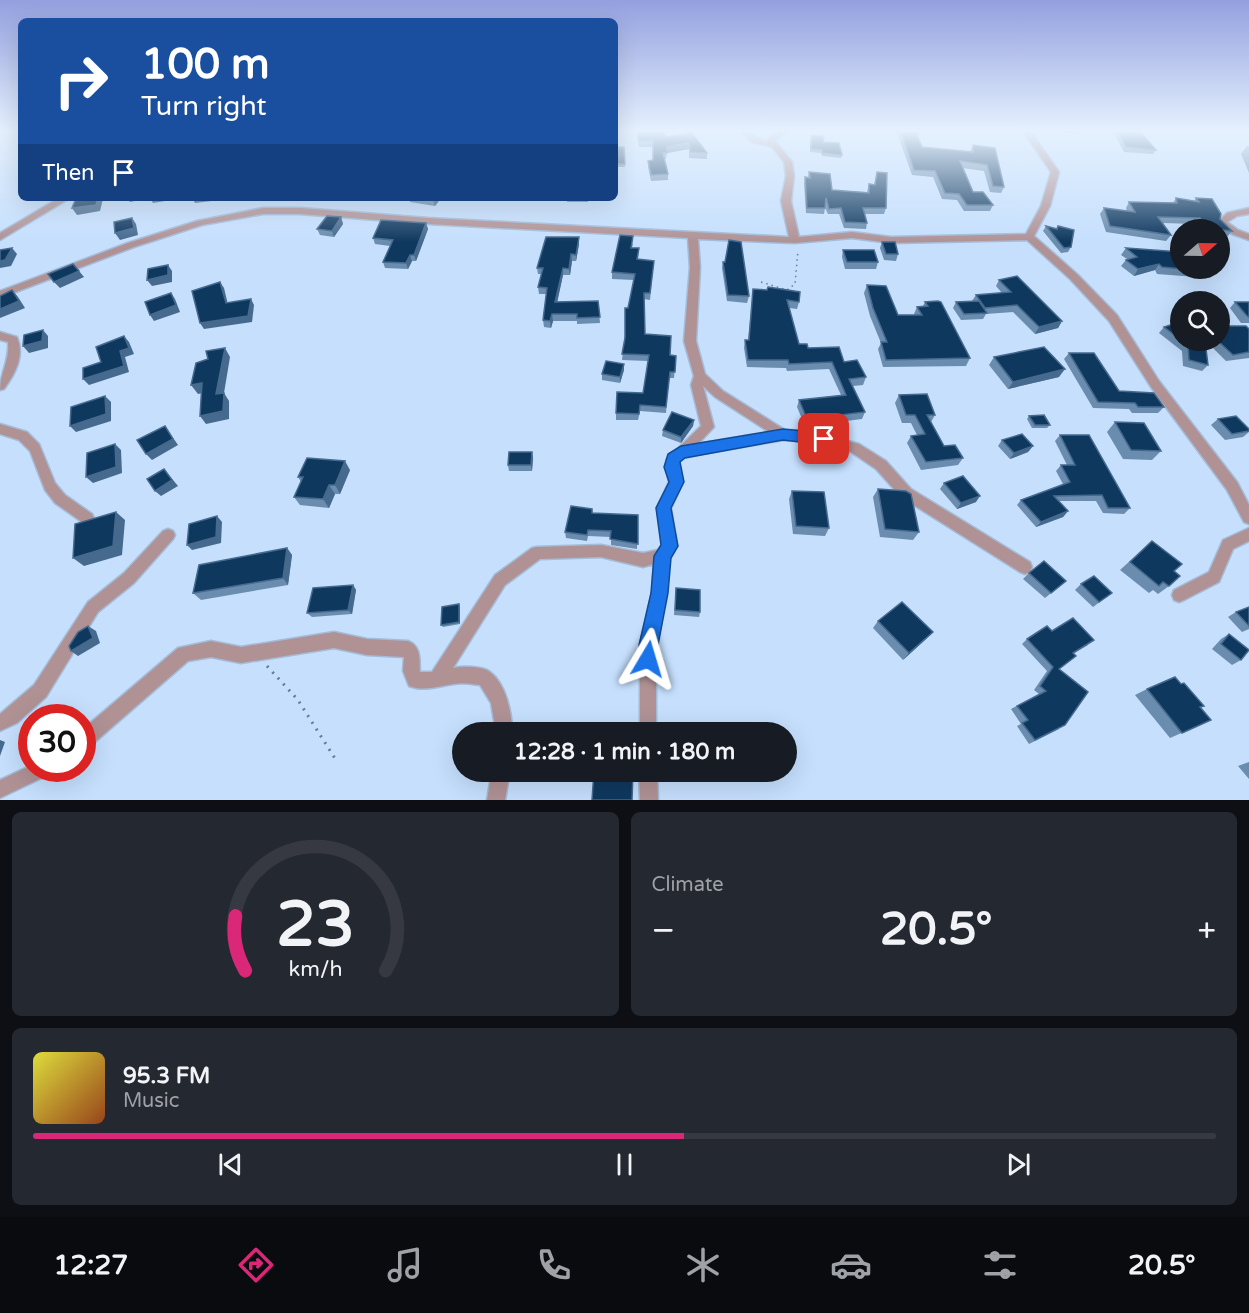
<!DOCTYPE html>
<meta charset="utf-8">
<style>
:root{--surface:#171b24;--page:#242831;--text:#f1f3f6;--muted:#9ea1a6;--line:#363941;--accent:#db2777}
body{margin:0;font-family:"Varela Round",sans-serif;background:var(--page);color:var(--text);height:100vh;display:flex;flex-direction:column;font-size:22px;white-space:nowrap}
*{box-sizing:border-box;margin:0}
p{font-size:20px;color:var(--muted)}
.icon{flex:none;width:33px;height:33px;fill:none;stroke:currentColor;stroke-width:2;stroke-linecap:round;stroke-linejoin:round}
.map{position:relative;height:800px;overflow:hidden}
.sheet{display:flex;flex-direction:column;gap:12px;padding:12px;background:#0d0f14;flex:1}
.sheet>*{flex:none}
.top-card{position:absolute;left:18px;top:18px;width:600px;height:183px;border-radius:9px;box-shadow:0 6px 24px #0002;background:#1a4fa0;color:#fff;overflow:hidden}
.needle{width:39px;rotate:70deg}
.fabs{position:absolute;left:1170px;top:219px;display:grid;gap:12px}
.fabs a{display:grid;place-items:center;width:60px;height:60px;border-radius:50%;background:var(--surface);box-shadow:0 6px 24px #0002;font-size:30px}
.speed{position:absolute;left:18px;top:704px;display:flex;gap:12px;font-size:30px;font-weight:700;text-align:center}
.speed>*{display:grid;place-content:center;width:78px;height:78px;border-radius:50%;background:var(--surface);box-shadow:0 6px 24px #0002;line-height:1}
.speed .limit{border:9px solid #d22;background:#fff;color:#111}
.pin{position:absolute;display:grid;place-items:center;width:51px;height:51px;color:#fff;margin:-26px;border-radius:12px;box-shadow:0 3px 9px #0006}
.me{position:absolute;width:66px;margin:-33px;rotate:7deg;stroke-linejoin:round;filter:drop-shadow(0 0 4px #0008)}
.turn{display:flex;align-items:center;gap:21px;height:126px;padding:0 24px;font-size:27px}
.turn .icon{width:78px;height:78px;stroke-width:2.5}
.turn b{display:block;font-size:42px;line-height:51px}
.then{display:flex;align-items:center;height:57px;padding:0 24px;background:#0003;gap:12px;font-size:22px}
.big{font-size:45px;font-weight:800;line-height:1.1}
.sheet .widget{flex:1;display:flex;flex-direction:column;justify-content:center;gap:9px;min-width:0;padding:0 21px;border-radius:9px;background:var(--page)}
.sheet .dial{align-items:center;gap:0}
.dial svg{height:156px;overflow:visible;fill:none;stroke:var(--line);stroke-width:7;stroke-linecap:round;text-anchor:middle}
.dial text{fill:var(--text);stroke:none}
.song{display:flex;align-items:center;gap:18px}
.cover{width:72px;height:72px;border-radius:9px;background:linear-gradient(135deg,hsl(60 70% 55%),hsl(20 70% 35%))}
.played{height:6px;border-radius:3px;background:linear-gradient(90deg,var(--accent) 55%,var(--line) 55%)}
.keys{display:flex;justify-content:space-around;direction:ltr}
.heat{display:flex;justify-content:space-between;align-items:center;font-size:33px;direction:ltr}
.sheet .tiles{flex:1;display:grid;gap:12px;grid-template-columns:1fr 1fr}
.widget:last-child{grid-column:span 2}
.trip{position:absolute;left:452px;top:722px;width:345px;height:60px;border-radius:30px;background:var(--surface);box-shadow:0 6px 24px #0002;font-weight:800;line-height:60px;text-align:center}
.tabs{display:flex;height:96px;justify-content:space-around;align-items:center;background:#090b0e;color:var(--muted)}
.tabs .icon{width:42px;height:42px}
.tabs .selected{color:var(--accent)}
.tabs b{font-size:27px;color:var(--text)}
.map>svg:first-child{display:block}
</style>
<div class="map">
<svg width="1249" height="800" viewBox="0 0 1249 800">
<rect width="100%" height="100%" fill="#c5dffd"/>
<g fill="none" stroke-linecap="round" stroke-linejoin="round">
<defs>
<g id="street">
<path d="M739,130C752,130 755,138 767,141C773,131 778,130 789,130L775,141L792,162L794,176L791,201L799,237L852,232L891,237L1026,234L1041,206L1051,172L1022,130H1030L1059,172L1050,206L1034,236L1078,275L1117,315L1159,381L1237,482L1249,505V524L1244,522L1227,490L1151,387L1109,321L1070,279L1027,240L891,243L852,238L795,243L698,239L700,267L696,341L705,374L723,391L785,430L811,431L859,444L886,461L911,489L1030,562L1032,567L1030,572L1025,574L1020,572L901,497L876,469L851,452L811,441L783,440L684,457L679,461L678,467L683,482L671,508L677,546L669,558L666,593L656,645V732H640V645L652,593L654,564L643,567L601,557L540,559L505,585L453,668C462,666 483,666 490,672C506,684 512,713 512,732H496L491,703L480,685C472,684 463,682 454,684C439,686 424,692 409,686L403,671L404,657L367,655L334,648L241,663L211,657L188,661L88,748L82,750V730L178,648L211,641L241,647L334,632L367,639L408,641C422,647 419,660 420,672H432L495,575L532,548L537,547L601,545L643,553L658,550L663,544L657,508L669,482L666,467L667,459L701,426L691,385L694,376L684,341L690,267L688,238L428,224L300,214H263L202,225L134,247L0,298V291L128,243L197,221L263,208H300L428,218L789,237L781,201L786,176L784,162L772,147L752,142ZM703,386L715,397L769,432L698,444L714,427Z"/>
<polygon points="59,198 70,198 0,240 0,233"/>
<polygon points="1249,208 1249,214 1237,216 1227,222 1238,230 1249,234 1249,240 1232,234 1217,223 1227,213"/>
<path d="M0,332L17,337C25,356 15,374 4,389L0,390C0,373 10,360 8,342L0,340Z"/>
<polygon points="0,424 27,432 39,444 55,483 65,495 92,514 94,518 92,522 87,524 82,522 55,503 45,490 30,451 19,440 0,434"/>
<polygon points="1249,528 1249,541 1233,549 1219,582 1184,600 1179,602 1174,600 1172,595 1174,590 1209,572 1223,540"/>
<polygon points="168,529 173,531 175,535 173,539 134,583 98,612 46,697 17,723 0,731 0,714 34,685 88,602 124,573 163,531"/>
<polygon points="32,765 32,768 53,768 50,774 0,798 0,780"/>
<polygon points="492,771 510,771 505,800 487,800"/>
<polygon points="639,771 657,771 658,800 640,800"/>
</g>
</defs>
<use href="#street" stroke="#a4bcd8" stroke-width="3"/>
<polyline stroke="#677d94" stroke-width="1.5" stroke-dasharray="1.5 4" stroke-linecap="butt" points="761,282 787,290 795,284 798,250"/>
<polyline stroke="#677d94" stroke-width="3" stroke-dasharray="2 6" stroke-linecap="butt" points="267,666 298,700 336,760"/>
<use href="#street" fill="#b09295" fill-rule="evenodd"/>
</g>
<g fill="#6a8cae">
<polygon points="636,130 662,130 666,137 688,133 688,130 707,153 707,159 689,158 689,149 667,153 666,159 664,159 668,174 668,180 651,181 648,167 648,161 653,160 653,147 639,147"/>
<polygon points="896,130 918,130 918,137 922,147 970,152 973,145 1004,187 1001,193 990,192 984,171 962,168 973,192 993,205 990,211 964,211 957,200 942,199 933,177 912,175"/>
<polygon points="1062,130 1081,130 1080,134 1063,132"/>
<polygon points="1112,130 1139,130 1156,150 1153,154 1124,152"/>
<polygon points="811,135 842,155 841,158 822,156 821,153 810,152"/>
<polygon points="1247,146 1249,146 1249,173 1241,154"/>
<polygon points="615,147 624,147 625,167 615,167"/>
<polygon points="809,172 832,190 867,192 869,184 874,185 877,172 886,208 884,214 864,214 867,223 866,229 844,228 839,214 828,214 825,208 824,214 806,213 804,183 805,177 808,177"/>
<polygon points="409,198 441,198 435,206 410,202"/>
<polygon points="530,198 588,198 588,202 567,202 567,200"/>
<polygon points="1176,198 1194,201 1196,198 1220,219 1232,231 1227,237 1220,236 1220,230 1198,230 1195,224 1163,223 1171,235 1166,241 1106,232 1100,214 1104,208 1127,211 1126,208 1129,202 1173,203"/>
<polygon points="341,217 343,224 334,237 320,235 317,229"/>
<polygon points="426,223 428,229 416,261 412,261 408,269 385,268 383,262 390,246 375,244 373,238"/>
<polygon points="1046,226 1056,229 1058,226 1071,247 1068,252 1061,253 1043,231"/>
<polygon points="882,242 898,254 896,261 884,260 880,248"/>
<polygon points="633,243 632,248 639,248 638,259 654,261 650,300 644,299 645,334 670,355 676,356 674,378 669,378 666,413 640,411 638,420 616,420 616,413 643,393 648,361 622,360 628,308 634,280 612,279 612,272"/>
<polygon points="579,244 576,261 572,261 570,275 563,275 557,302 598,301 600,323 577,324 577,321 553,321 551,328 544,327 543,320 546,294 539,294 538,287 542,274 538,274 537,268"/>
<polygon points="1126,248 1180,268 1215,272 1210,278 1157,274 1155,270 1134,276 1121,266 1126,260 1127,259 1121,255"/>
<polygon points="843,250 878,262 876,269 845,269 842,257"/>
<polygon points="723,262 749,296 747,303 727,301 722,268"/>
<polygon points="999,280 1062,321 1058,328 1035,334 1013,312 986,314 983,319 961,320 953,308 956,302 972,301 976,295 1002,293 996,286"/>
<polygon points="867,285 898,315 914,315 914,314 917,307 923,306 925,302 970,358 966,366 883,367 878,349 881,343 870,316 864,293"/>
<polygon points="753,289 767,290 799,302 797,309 789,308 799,344 844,362 866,377 863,385 853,386 865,412 862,419 805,426 797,407 799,400 841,395 829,369 787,371 786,368 747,367 744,348 745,340 748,340"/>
<polygon points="1235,302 1249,302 1249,323 1241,323 1230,308"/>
<polygon points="1180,322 1180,340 1205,341 1208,365 1202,371 1183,366 1182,351 1159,333 1164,327"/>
<polygon points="1223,326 1249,329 1249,358 1226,361 1212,347 1208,340 1220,340"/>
<polygon points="1069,353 1119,391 1164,407 1158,413 1132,413 1129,409 1093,408 1064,359"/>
<polygon points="994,357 1059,377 1008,389 989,365"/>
<polygon points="624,370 620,383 602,380 602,374"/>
<polygon points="899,395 935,415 931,422 944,446 963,458 958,465 921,470 907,443 911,436 917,435 911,423 902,423 895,403"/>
<polygon points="1029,416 1050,425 1047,428 1032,428 1027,419"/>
<polygon points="1218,419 1249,429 1249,432 1243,437 1225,440 1211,425"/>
<polygon points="694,420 693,426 681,443 662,436 663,430"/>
<polygon points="1115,422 1161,451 1152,460 1123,459 1107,432"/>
<polygon points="1060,435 1130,508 1124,514 1103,513 1096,501 1059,501 1068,511 1063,517 1036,527 1017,505 1021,500 1063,484 1056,471 1061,465 1067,465 1055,441"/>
<polygon points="1002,440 1033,446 1028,452 1010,459 998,446"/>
<polygon points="532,452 533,458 532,471 509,471 508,465"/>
<polygon points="350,470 340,494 335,494 329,508 300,505 294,497 301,482 298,477"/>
<polygon points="944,483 976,502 957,509 940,489"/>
<polygon points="878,489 919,532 913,540 880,537 873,497"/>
<polygon points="792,491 829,528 825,536 793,534 789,499"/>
<polygon points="592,509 593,513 638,515 637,549 611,545 611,537 588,536 587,541 566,538 565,532"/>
<polygon points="1152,541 1169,586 1158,594 1153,590 1149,593 1120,570"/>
<polygon points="287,548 292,555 288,585 201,600 193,593"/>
<polygon points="1029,573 1066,581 1045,598 1023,579"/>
<polygon points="1081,584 1112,593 1093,607 1075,590"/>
<polygon points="353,585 356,590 352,614 312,617 307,613"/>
<polygon points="676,588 700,612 699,617 674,615"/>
<polygon points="459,604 460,607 460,624 443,627 441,625"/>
<polygon points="1249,607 1249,629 1242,632 1228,617 1236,612"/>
<polygon points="878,621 933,632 926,639 903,660 873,628"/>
<polygon points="1052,631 1088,645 1074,653 1059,669 1059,729 1029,744 1017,726 1021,724 1011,709 1039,694 1034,690 1047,671 1022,644 1027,639"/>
<polygon points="1229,634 1241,660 1232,665 1212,649 1221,639"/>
<polygon points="1147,689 1200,707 1211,720 1170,738 1135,695"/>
<polygon points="1249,762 1249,779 1238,766"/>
</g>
<g fill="#466a8e">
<polygon points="689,143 689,149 667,153 667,147"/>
<polygon points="98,198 103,198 103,199 100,211 77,215 72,208"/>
<polygon points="127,198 150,198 130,202"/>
<polygon points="150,198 165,198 165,201 153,203"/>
<polygon points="192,198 221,198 220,200 195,203"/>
<polygon points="435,198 441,198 435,206 433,200"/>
<polygon points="341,217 343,224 334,237 332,231"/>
<polygon points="132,218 136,224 138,235 120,240 115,233"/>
<polygon points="426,223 428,229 416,261 414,255"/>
<polygon points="579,237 579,244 576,261 576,255"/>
<polygon points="12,248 17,254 11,266 0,268 0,261"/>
<polygon points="571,254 572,261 570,275 569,269"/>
<polygon points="410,255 412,261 408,269 406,263"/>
<polygon points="1159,264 1155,270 1134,276 1138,269"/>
<polygon points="168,265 172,271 172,282 152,286 147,280"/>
<polygon points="563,268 563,275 556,308 555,302"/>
<polygon points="79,271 84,277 60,288 54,282"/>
<polygon points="220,282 224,288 229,309 226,303"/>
<polygon points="12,290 18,297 25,308 0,318 0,309"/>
<polygon points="171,293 175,299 180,312 154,321 150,315"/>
<polygon points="251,299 254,305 252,322 204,329 200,323"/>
<polygon points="552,314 553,321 551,328 550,321"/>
<polygon points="1062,321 1058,328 1035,334 1039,327"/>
<polygon points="43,330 48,336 48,348 29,353 23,346"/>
<polygon points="124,336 129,342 134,354 125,357 129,372 89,385 83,379 120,351"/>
<polygon points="225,348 230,357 224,393 229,401 229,419 206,424 200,416 216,394"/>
<polygon points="624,364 624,370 620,383 620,377"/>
<polygon points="1065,369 1059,377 1008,389 1013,382"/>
<polygon points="202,383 208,392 198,394 191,385"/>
<polygon points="105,396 111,402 111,421 76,432 70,426"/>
<polygon points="694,420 693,426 681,443 681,437"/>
<polygon points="165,426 178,445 152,460 146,454"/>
<polygon points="115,444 121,450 122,473 93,483 86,477"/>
<polygon points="1033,446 1028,452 1010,459 1014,453"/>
<polygon points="532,452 533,458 532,471 531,465"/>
<polygon points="345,461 350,470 340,494 335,485"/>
<polygon points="164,469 178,486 161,496 155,491"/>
<polygon points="329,485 335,494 329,508 323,499"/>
<polygon points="980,496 976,502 957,509 961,503"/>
<polygon points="1068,511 1063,517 1036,527 1041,522"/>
<polygon points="116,512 125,520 122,555 84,566 73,558"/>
<polygon points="217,516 222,522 221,543 192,550 187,545"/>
<polygon points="287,548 292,555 288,585 283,578"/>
<polygon points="353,585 356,590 352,614 348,610"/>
<polygon points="459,604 460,607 460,624 459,622"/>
<polygon points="88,626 96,631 100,643 78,656 71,651"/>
<polygon points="933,632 926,639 903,660 909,653"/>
<polygon points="0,740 5,742 0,756"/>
</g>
<g fill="#0f385f" stroke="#466a8e" stroke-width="1.5">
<polygon points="637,130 662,130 666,137 689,133 689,130 690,130 707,153 690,152 689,143 667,147 667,153 663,153 668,174 651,175 648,161 653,160 653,141 639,141"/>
<polygon points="900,130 918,130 918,137 922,147 973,152 973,145 995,148 1004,187 993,186 987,165 960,161 973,192 983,192 993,205 967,205 959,194 945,193 935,171 914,170"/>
<polygon points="1117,130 1139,130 1156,150 1126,147"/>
<polygon points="811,135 824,136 823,142 839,143 842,155 822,153 822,150 811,149"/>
<polygon points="615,147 624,147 625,164 615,164"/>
<polygon points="809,172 830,174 832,190 869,193 869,184 875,185 877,172 887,173 886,208 863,208 867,223 845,222 841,208 829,209 826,198 825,208 807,208 805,177 810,178"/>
<polygon points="76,198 98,198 96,205 72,208"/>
<polygon points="1176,198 1199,202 1196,198 1212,199 1221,214 1220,219 1232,231 1206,228 1200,218 1158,217 1171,235 1110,226 1104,208 1135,212 1129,202 1177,203"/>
<polygon points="327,216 341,217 332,231 317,229"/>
<polygon points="132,218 134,228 115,233 114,222"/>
<polygon points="381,220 426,223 414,255 410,255 406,263 383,262 393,240 373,238"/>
<polygon points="1046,226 1057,229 1058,226 1074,230 1071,247 1064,248"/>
<polygon points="620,235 633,236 631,248 639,248 637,259 654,261 650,293 644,293 645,334 671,336 670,355 676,356 675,372 670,372 666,407 640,405 639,414 616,413 617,392 643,393 649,355 622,354 625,338 625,308 628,308 635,274 612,272"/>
<polygon points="546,237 579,237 576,255 571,254 569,269 563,268 555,302 598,301 600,317 577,318 577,314 552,314 550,321 543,320 547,288 538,287 543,268 537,268"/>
<polygon points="729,240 741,242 749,296 728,295 723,262 725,262"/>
<polygon points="882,242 895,242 898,254 886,254"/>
<polygon points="12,248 5,260 0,261 0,250"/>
<polygon points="1126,248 1180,252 1180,268 1213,268 1215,272 1162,267 1159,264 1138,269 1126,260 1137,257"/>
<polygon points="843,250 874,250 878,262 847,262"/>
<polygon points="73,264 79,271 54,282 48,274"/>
<polygon points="168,265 168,275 147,280 148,269"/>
<polygon points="1017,276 1062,321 1039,327 1017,305 985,308 976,295 1011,292 999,280"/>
<polygon points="220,282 226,303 251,299 248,316 200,323 192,291"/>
<polygon points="867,285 886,286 898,315 922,315 917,307 928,306 925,302 938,301 941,302 970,358 886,360 881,342 887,342 873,308"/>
<polygon points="768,287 800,292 799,302 787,300 799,344 807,344 808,348 839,347 844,362 857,360 866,377 849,379 865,412 807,419 799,400 846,395 832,362 789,364 788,360 748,360 745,340 749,340 753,289 767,290"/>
<polygon points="12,290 19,301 0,309 0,296"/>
<polygon points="171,293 176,305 150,315 145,302"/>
<polygon points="979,301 987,313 964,314 956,302"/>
<polygon points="1235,302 1249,302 1249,317 1247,316"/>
<polygon points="1220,321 1223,326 1246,326 1249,329 1249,352 1233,355 1218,341 1220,340"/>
<polygon points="1180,322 1180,339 1164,327"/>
<polygon points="43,330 42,341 23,346 24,335"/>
<polygon points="124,336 129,348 120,351 124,366 83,379 83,368 101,362 96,347"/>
<polygon points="1182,340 1205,341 1208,365 1189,360 1188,345"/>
<polygon points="1044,347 1065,369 1013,382 994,357"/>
<polygon points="225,348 216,394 224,393 223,411 200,416 202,383 191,385 196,363 208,359 206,351"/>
<polygon points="1069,353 1094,353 1119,391 1154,393 1164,407 1138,407 1135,403 1098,402"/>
<polygon points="606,361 624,364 620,377 602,374"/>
<polygon points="927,394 935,415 927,415 944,446 955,445 963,458 926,462 911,436 925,434 915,415 906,415 899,395"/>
<polygon points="105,396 106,414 70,426 71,407"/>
<polygon points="672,412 694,420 681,437 663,430"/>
<polygon points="1044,415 1050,425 1035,425 1029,416"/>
<polygon points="1236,416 1249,429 1249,431 1232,434 1218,419"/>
<polygon points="1115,422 1144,423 1161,451 1131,450"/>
<polygon points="165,426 173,439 146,454 137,440"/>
<polygon points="1022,434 1033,446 1014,453 1002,440"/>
<polygon points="1060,435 1089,435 1130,508 1108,508 1102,495 1054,496 1068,511 1041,522 1021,500 1070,482 1061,465 1075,465"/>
<polygon points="115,444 116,467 86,477 87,453"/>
<polygon points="509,452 532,452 531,465 508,465"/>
<polygon points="307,458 345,461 335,485 329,485 323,499 294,497 303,477 298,477"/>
<polygon points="164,469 172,480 155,491 147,479"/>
<polygon points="963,476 980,496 961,503 944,483"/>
<polygon points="878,489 906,491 911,494 919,532 885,529"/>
<polygon points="792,491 824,492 829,528 796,526"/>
<polygon points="571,506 592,509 592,513 638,515 638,544 610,539 611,531 588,530 587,535 565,532"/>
<polygon points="116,512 113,546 73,558 75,524"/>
<polygon points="217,516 216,537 187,545 189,524"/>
<polygon points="1152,541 1182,564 1174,571 1180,576 1169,586 1163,582 1159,586 1130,562"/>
<polygon points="287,548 283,578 193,593 199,565"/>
<polygon points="1044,561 1066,581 1051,593 1029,573"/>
<polygon points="1094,576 1112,593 1099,602 1081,584"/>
<polygon points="353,585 348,610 307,613 313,588"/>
<polygon points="676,588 700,590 700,612 675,610"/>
<polygon points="902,602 933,632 909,653 878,621"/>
<polygon points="459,604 459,622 441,625 442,607"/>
<polygon points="1249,607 1249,626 1236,612"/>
<polygon points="1073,618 1094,640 1073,653 1076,656 1059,669 1088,692 1065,725 1035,740 1022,723 1028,720 1017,706 1046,691 1040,686 1053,667 1027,639 1047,626 1052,631"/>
<polygon points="88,626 93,638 71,651 69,646 78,632"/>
<polygon points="1229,634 1249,650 1241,660 1221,644"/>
<polygon points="1175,677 1181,684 1184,683 1204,706 1200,707 1211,720 1182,733 1147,689"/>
<polygon points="594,771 633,771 632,800 592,800"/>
</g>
<linearGradient id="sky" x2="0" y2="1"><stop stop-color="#93a0df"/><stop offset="0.54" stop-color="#e5f1fe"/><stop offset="1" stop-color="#e5f1fe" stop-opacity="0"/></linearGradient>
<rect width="1249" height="242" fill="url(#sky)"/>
<polygon fill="#1a73e8" stroke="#114b97" stroke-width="1.5" points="783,429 824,433 829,435 831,439 829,443 824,445 783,440 685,458 680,462 684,482 671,508 678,546 671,558 668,593 654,666 648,668 641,666 639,659 639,645 651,593 654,556 661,545 656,508 669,482 664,467 668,454 681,446"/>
</svg>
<div class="fabs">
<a><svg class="needle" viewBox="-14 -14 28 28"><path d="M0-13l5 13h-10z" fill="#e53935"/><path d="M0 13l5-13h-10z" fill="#9ea1a6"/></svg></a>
<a><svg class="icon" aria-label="search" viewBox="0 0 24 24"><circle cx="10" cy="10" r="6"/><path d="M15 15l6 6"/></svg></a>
</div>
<div class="speed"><div class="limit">30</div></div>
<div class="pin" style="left:824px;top:439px;background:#d93025"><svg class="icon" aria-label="arrive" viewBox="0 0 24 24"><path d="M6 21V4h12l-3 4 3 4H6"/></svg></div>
<svg class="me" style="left:648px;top:659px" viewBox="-20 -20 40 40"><path d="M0-17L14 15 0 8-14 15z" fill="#1a73e8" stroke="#fff" stroke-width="4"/></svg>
<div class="trip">12:28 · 1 min · 180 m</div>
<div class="top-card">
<div class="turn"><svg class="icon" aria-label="right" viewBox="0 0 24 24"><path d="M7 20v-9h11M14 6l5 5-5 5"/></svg><div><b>100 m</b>Turn right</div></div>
<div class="then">Then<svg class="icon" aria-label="arrive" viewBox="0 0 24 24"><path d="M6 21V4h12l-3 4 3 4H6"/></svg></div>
</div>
</div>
<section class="sheet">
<div class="tiles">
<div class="widget dial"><svg viewBox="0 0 100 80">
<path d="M14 69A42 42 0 1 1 86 69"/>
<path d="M14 69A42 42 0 0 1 9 41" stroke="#db2777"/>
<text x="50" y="56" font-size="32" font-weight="700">23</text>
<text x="50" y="72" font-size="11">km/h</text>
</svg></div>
<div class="widget"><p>Climate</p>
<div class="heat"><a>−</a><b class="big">20.5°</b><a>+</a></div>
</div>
<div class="widget">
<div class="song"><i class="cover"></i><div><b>95.3 FM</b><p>Music</p></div></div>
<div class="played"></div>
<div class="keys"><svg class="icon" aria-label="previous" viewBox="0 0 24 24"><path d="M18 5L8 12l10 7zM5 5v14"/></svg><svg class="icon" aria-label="pause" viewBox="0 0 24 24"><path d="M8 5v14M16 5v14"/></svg><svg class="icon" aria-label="next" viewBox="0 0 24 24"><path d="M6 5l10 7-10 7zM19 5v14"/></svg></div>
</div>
</div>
</section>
<nav class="tabs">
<b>12:27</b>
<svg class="icon selected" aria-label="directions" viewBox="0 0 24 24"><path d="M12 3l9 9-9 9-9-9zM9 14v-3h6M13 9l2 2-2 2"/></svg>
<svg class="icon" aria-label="music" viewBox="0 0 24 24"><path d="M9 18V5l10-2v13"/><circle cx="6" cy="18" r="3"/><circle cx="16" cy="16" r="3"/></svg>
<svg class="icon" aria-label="phone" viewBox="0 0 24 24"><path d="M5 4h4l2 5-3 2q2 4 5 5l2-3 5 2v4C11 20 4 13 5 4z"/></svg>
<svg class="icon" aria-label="climate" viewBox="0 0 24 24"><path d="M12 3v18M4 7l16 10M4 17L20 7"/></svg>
<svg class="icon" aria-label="car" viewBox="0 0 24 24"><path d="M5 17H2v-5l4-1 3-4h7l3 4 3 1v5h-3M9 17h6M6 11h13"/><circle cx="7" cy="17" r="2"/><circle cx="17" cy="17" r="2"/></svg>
<svg class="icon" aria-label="filters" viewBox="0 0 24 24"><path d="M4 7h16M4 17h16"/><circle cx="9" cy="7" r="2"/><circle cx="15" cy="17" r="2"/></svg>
<b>20.5°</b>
</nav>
